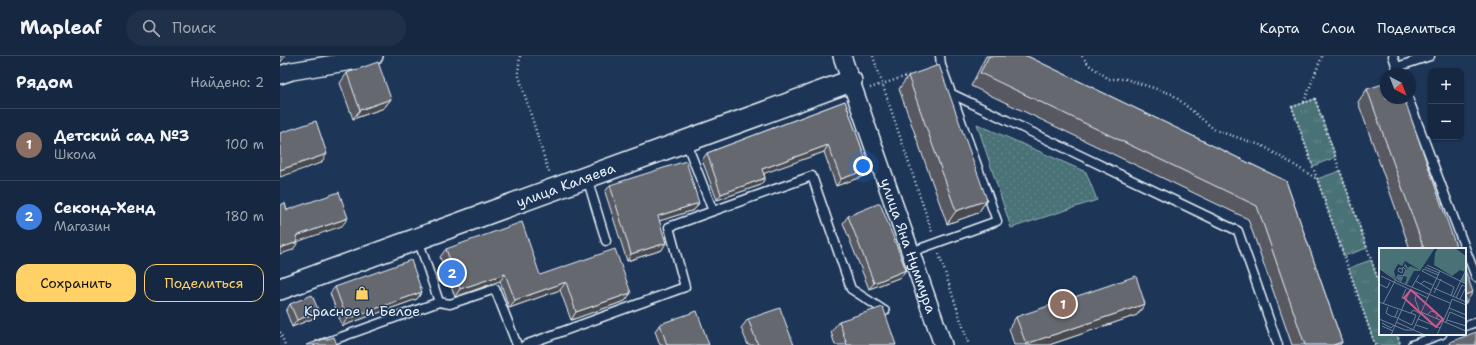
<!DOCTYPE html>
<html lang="ru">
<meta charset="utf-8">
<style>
body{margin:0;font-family:"Shantell Sans",sans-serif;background:#1f3048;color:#f1f3f6}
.controls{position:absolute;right:12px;top:12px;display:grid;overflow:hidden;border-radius:8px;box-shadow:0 1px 3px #0004}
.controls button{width:36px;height:36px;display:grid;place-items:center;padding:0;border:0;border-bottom:1px solid #35445a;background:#162841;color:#f1f3f6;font:20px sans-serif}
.compass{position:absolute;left:1100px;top:12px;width:36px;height:36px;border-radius:50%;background:#162841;box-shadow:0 1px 3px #0004;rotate:138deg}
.you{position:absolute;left:583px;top:110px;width:14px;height:14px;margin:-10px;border:3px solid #fff;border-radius:50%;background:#1a73e8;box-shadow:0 0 0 6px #1a73e833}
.badge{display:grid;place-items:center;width:26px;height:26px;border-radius:50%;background:#ffd166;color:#fff;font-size:13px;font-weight:700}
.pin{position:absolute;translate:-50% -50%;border:2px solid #fff;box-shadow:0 1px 4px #0006}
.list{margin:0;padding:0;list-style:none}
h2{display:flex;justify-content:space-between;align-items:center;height:52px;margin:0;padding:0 16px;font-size:17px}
h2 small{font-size:13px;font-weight:400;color:#9ea6b1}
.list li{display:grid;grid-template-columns:26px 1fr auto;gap:12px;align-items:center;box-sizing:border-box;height:72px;padding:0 16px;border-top:1px solid #35445a}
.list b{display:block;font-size:15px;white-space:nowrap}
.list p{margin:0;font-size:13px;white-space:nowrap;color:#9ea6b1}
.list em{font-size:13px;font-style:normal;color:#9ea6b1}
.actions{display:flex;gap:8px;padding:12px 16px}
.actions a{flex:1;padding:9px 0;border:1px solid #ffd166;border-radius:12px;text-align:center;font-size:14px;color:#ffd166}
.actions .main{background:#ffd166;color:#111}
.icon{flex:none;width:22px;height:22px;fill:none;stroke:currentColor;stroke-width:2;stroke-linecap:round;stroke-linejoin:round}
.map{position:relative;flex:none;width:1196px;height:289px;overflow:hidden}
header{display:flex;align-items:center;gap:24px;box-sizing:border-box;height:56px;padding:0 20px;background:#162841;border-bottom:1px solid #35445a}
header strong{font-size:19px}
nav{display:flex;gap:22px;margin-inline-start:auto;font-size:14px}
.search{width:280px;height:36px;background:#1f3048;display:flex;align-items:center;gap:10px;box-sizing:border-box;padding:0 14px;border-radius:22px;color:#9ea6b1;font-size:15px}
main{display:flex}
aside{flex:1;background:#162841}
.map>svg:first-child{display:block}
</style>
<header>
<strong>Mapleaf</strong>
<div class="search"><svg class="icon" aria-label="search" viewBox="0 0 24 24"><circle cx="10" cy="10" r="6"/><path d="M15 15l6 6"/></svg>Поиск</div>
<nav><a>Карта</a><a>Слои</a><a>Поделиться</a></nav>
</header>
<main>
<aside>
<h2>Рядом<small>Найдено: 2</small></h2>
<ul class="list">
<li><span class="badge" style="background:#8d6e63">1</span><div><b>Детский сад №3</b><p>Школа</p></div><em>100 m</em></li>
<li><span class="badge" style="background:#3f7fe0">2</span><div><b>Секонд-Хенд</b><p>Магазин</p></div><em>180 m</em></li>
</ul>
<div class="actions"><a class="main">Сохранить</a><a>Поделиться</a></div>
</aside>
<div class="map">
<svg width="1196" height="289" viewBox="0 0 1196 289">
<defs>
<pattern id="grass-tufts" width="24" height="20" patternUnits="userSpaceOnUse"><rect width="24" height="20" fill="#497276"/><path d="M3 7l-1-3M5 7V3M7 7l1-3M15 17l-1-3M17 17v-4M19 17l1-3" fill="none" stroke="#63878a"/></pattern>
<pattern id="park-dots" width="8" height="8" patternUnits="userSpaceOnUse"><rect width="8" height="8" fill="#497276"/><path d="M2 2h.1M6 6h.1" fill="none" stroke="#63878a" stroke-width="1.8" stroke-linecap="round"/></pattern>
</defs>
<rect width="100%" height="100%" fill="#1d3557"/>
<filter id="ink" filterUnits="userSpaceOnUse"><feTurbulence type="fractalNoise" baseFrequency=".025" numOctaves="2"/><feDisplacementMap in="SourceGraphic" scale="8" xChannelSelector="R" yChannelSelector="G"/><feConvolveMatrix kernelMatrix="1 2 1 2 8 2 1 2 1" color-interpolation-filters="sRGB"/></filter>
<g filter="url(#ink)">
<path fill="url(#grass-tufts)" stroke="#98b2b7" d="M1035,43l21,58 -23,9 -21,-59z
M1060,115l27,77 -23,8 -27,-77z
M1091,204l9,25v49h17l3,10 -3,1h-22l-26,-77z"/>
<path fill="url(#park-dots)" stroke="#98b2b7" d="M697,68l109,48 11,28 -86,28z"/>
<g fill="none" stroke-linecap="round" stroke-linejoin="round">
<g stroke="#e8f1f8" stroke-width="11">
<path id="service" d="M1113,0l6,18
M1117,11l33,-11
M672,38l286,137 40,114
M1128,42l68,179
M307,122l19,63
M433,155l99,-35 39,113 34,22
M138,183l21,63 11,2 45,-15 22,56
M631,196l86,-31 -56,-156 -1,-9
M1185,270l11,-4
M39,289l120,-43
M245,289l160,-58 -16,-60 44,-16 -27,-69
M1132,289l30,-11"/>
</g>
<g stroke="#e8f1f8" stroke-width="20">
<g id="minor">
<path id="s1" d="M562,0l101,289"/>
<path d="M0,19l12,-4 72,-12 10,-3"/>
</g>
</g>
<g stroke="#e8f1f8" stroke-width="24">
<g id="tertiary">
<path id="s2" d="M0,233l571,-208"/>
</g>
</g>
<path stroke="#e8f1f8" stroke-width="2.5" stroke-dasharray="1 3" stroke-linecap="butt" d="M240,0l-2,17 31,100
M593,0l59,176
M802,0l7,9 20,14h17l46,15 43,36 48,16 54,33
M590,32l40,-13
M1024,46l18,-46
M659,198l30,91
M0,276l5,13
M1117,278l3,9
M1095,289l-83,-238 23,-8 65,186"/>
<use href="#service" stroke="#1d3557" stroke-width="8"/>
<use href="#minor" stroke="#1d3557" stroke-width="17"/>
<use href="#tertiary" stroke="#1d3557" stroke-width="21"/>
</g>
<path fill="#585960" stroke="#e8f1f8" d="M706,0h41l259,125 56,161 -2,3h-48l-44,-126 -277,-133z
M67,17l44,26 -7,9 -31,11 -13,-36z
M628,20l79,124 -9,13 -31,11 -48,-135z
M1087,33l90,160h-47l-52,-147z
M565,45l24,68 -5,7 -28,10 -12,-34 -60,21 1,5 -4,7 -44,15 -15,-40 5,-7z
M330,129l89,18 -5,7 -35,11 3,29 -35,11 -22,-69z
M568,160l53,61 -32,12 -26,-66z
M166,193l94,26 91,18 -6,8 -54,19 -11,-30 -51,18 -9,-27 -45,16 -15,-40z
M55,231l87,5 -5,7 -75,27 -12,-33z
M10,248l29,8 -5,6 -22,9 -6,-16z
M865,248l-8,11 -88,30h-35l-5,-17 7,-11z
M468,263l46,26h-46l-7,-17z
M559,265l57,24h-61l-4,-13z
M380,268l49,21h-49l-5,-14z
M1170,286l26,3h-29z"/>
<path fill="#47484e" stroke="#e8f1f8" d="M0,0h5l-5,7z
M111,43l-7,9 -31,11 7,-9z
M548,89l-4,7 -67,24 5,-7z
M47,98l-6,9 -41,14v-7z
M589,113l-5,7 -28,10 5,-7z
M485,122l-4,7 -44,15 4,-6z
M707,144l-9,13 -31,11 9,-13z
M419,147l-5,7 -41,13 5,-7z
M68,162l-6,8 -51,18 5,-8z
M18,186l-5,8 -13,4v-6z
M386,187l-4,7 -35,11 4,-7z
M626,214l-5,7 -32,12 5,-6z
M225,218l-5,7 -45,16 5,-8z
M286,226l-6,8 -51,18 6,-8z
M142,236l-5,7 -75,27 5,-7z
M1193,236l-8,12v-9z
M351,237l-6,8 -54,19 5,-8z
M865,248l-8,11 -88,30h-24l1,-1z
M39,256l-5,6 -22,9 5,-7z
M1062,286l-2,3h-7z"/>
<path fill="#666770" stroke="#e8f1f8" d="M709,0h38l259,125 56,161 -9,3h-28l-48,-139 -277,-133z
M98,6l13,37 -31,11 -13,-37z
M659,9l48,135 -31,11 -48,-135z
M1106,27v15h18l53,151h-33l-57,-160z
M565,45l24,68 -28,10 -13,-34 -66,24 3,9 -44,16 -14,-41z
M36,65l11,33 -47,16v-37z
M406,105l13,42 -41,13 8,27 -35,11 -21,-69z
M59,136l9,26 -52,18 2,6 -18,6v-43l5,-2 2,7z
M600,147l26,67 -32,13 -26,-67z
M242,166l18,53 75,-26 16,44 -55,19 -10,-30 -51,18 -10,-26 -45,15 -14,-40z
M131,204l11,32 -75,27 -12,-32z
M1185,214l8,22 -8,3z
M856,220l9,28 -119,40 -10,-27z
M32,239l7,17 -22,8 -7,-16z
M603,251l13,38h-49l-8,-24z
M500,252l14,37h-36l-10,-26z
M417,255l12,34h-42l-7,-21z
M1196,276v13h-25l-1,-3z
M54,281l3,8h-31l18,-6h4z"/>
</g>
<defs>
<g id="shop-bare" transform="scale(1.08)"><path d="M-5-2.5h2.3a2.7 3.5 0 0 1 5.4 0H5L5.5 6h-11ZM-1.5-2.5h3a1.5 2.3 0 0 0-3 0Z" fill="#ffd166" stroke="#1d3557" stroke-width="2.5" paint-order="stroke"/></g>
</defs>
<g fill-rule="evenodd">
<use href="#shop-bare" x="82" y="237"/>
</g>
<g text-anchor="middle" stroke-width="3" stroke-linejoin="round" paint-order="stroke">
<g font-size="14" fill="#e8f1f8" stroke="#1d3557">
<text dy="5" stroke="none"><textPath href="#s2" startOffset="304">улица Каляева</textPath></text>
<text dy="5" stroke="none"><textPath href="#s1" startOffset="201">улица Яна Нуммура</textPath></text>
</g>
<g font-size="14" fill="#e8f1f8" stroke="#1d3557">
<text x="82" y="260">Красное и Белое</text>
</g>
</g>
<g transform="translate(1099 192)">
<rect width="87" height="87" fill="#1d3557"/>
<path d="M0,0h56l-15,23h-6l-7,13h-2l2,-7 -3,-1 -3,6 -4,-3 1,-3 5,1 4,-8 -3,-3 1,-3 3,5 2,-2 10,4 -15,-9 -3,5 -4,-2 -4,7 2,8 -17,-11zM59,0h17l11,8v28l-6,-3 5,-9 -5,-2 -8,6 -18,-11 1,-12z" fill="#497276"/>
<path fill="none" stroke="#6e8097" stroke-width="1" d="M48,17l13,6M46,19l14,6M0,20l18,13 53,22M45,21l-2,2 32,16 -3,9M45,21l14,6M2,28l47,22M37,33l15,9M0,36l8,4 3,-6M42,36l3,-3 9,4M33,39l7,-12M55,40l32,14M27,41l-4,9 4,1M38,45l-2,6 4,11M55,45l7,-14M74,49l13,-27M77,50l6,-13 4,2M81,51l6,-12M0,54l37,13 -4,10 -17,-8M4,56l15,-29 5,1 3,-6 -3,-3 -1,6 -4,-2 1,-3 3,1M87,57l-14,-6 -3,9 17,7M9,59l-2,6 5,3 4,1 3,-7M42,64l45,19M32,65l2,-3 8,4M48,67l4,-4 6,2v6M0,71l26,11h8M39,71l22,9M68,72l19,6M17,74l29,13M67,74l4,-10 16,7M3,75l9,5 3,-3M37,77l12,4M3,78l11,5M34,82l27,-59 26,13M12,87l19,-45M58,87l12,-27"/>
<path fill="#cd598a" fill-opacity="0.15" stroke="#cd598a" stroke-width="2" d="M32,42l32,29 -7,8 -32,-29z"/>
<rect width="87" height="87" fill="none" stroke="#e8f1f8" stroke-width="2"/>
</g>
</svg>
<div class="controls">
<button>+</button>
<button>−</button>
</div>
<svg class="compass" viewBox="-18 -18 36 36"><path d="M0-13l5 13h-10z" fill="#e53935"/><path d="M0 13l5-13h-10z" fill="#9ea6b1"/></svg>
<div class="you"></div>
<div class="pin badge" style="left:783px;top:248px;background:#8d6e63">1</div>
<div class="pin badge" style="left:172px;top:217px;background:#3f7fe0">2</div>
</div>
</main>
